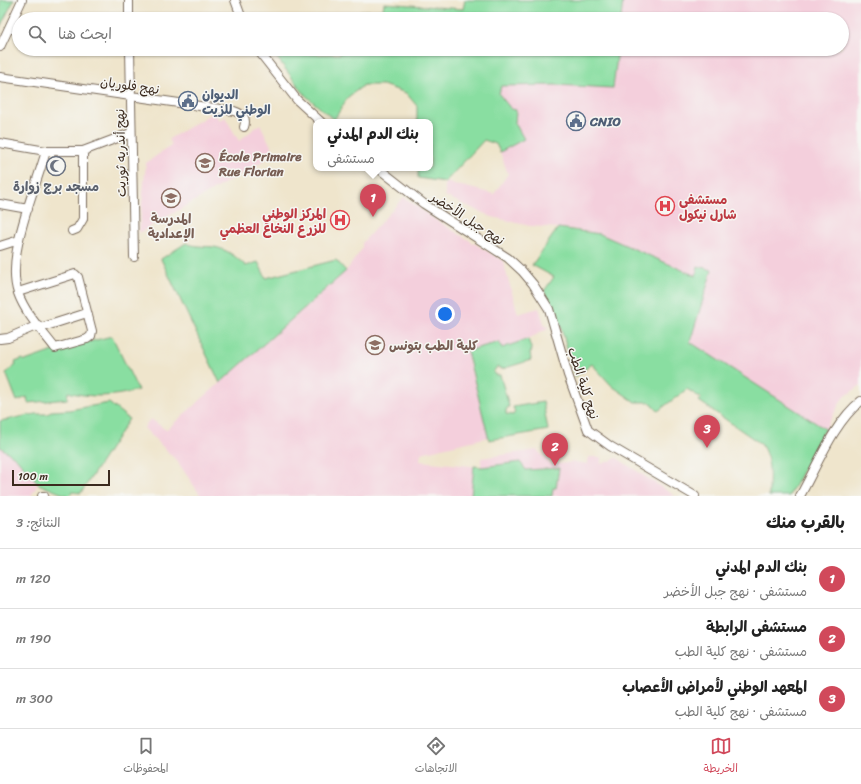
<!DOCTYPE html>
<html lang="ar">
<meta charset="utf-8">
<style>
body{margin:0;font-family:Sriracha,"Playpen Sans Arabic",sans-serif;background:#f6f6f6;color:#222;direction:rtl}
.scale{position:absolute;left:12px;bottom:10px;width:98px;box-sizing:border-box;padding-left:4px;border:2px solid #3b2a1e;border-top:0;font-size:11px;line-height:14px;white-space:nowrap;color:#3b2a1e;-webkit-text-stroke:3px #f6f6f2;paint-order:stroke}
.you{position:absolute;left:445px;top:314px;width:14px;height:14px;margin:-10px;border:3px solid #fff;border-radius:50%;background:#1a73e8;box-shadow:0 0 0 6px #1a73e833}
.badge{display:grid;place-items:center;width:26px;height:26px;border-radius:50%;background:#d1495b;color:#fff;font-size:13px;font-weight:700}
.pin{position:absolute;translate:-50% -33px;filter:drop-shadow(0 1px 2px #0008)}
.pin::after{content:'';position:absolute;top:21px;width:14px;height:12px;background:inherit;clip-path:polygon(0 0,100% 0,50% 100%)}
.popup{position:absolute;left:313px;top:119px;width:120px;height:52px;box-sizing:border-box;display:grid;place-content:center;border-radius:8px;background:#fff;filter:drop-shadow(0 1px 3px #0005);font-size:13px;white-space:nowrap;color:#767676}
.popup b{font-size:15px;color:#222}
.popup::after{content:'';position:absolute;left:50%;top:100%;margin-left:-8px;border:8px solid transparent;border-top-color:#fff}
.list{margin:0;padding:0;list-style:none}
h2{display:flex;justify-content:space-between;align-items:center;height:52px;margin:0;padding:0 16px;font-size:17px}
h2 small{font-size:13px;font-weight:400;color:#767676}
.list li{display:grid;grid-template-columns:26px 1fr auto;gap:12px;align-items:center;box-sizing:border-box;height:60px;padding:0 16px;border-top:1px solid #e0e0e0}
.list b{display:block;font-size:15px;white-space:nowrap}
.list p{margin:0;font-size:13px;white-space:nowrap;color:#767676}
.list em{font-size:13px;font-style:normal;color:#767676}
.icon{flex:none;width:22px;height:22px;fill:none;stroke:currentColor;stroke-width:2;stroke-linecap:round;stroke-linejoin:round}
.map{position:relative;flex:none;width:861px;height:496px;overflow:hidden;direction:ltr}
.search{position:absolute;background:#fff;box-shadow:0 1px 3px #0004;left:12px;right:12px;top:12px;height:44px;display:flex;align-items:center;gap:10px;box-sizing:border-box;padding:0 14px;border-radius:22px;color:#767676;font-size:15px}
.sheet{height:232px;background:#fff}
nav{display:flex;justify-content:space-around;align-items:center;box-sizing:border-box;height:56px;border-top:1px solid #e0e0e0;background:#fff;font-size:11px;color:#767676}
nav a{display:grid;justify-items:center;gap:2px}
nav .on{color:#d1495b}
.map>svg:first-child{display:block}
</style>
<div class="map">
<svg width="861" height="496" viewBox="0 0 861 496">
<rect width="100%" height="100%" fill="#f6f6f2"/>
<filter id="ink" filterUnits="userSpaceOnUse"><feTurbulence type="fractalNoise" baseFrequency=".025" numOctaves="2"/><feDisplacementMap in="SourceGraphic" scale="8" xChannelSelector="R" yChannelSelector="G"/><feConvolveMatrix kernelMatrix="1 2 1 2 8 2 1 2 1" color-interpolation-filters="sRGB"/></filter>
<filter id="wash" filterUnits="userSpaceOnUse"><feTurbulence type="fractalNoise" baseFrequency=".012" numOctaves="4" result="noise"/><feDisplacementMap in="SourceGraphic" scale="16" xChannelSelector="R" yChannelSelector="G"/><feGaussianBlur stdDeviation="0.9" result="paint"/><feColorMatrix in="noise" values="0 0 0 0 0 0 0 0 0 0 0 0 0 0 0 0 0 1.4 0 .05"/><feComposite in="paint" operator="in"/></filter>
<g filter="url(#wash)">
<rect width="100%" height="100%" fill="#efe5cc"/>
<path fill="#f4cfdc" d="M623,0h238v385l-18,13 -18,31 -136,-87 23,-72 -16,6 -96,-42 -28,-5 -42,-3 -38,-9 -47,-21v-14l49,12 14,-20 -8,-22 24,-13 -9,-16 1,-13 -5,-1 -12,-15 2,-8 54,-1 58,3 5,-39h224v-30h-221z
M214,112l5,8 6,-3 14,24 21,-17 15,30 -136,79 7,-70 26,-18 -3,-6z
M404,197l27,20 72,44 15,53 21,-6 6,18 4,1 -13,8 -34,14 -3,-7 -31,17 21,78 -68,16 -1,8 61,6v-9l56,-8 14,15 23,-3 14,2v-7h13v7l16,-6 58,38h-474l-24,-35 -33,-33 3,-5 4,-4 15,11 54,-47 126,-112 16,-22v-6z
M0,447l16,11 22,26 -7,12h-31z"/>
<path fill="#89dea1" stroke="#628460" d="M0,0h14l-14,27z
M465,0h158l-2,19h-261v-8l23,-1 1,-7 79,6z
M343,49h275l-5,39 -58,-3 -54,1 -2,8 12,15 5,1 -1,13 9,16 -24,13 -4,-8 -12,-4 -39,42 -27,-4v-10h12v-46h-13v-16l-11,-13 -23,-8h-19l-16,12 -14,23 -29,-25 -30,-40 65,-1z
M558,228l42,6 96,42 2,-10 14,4 -22,72 135,87 -36,67h-20c0,-19 3,-35 -8,-52l-62,-43 2,-3 -14,-9 -29,22 -8,-9h-15l-23,-16 -20,-22 -17,13 -19,-68 -12,-18 10,-14 -22,-12z
M186,243c9,4 17,3 28,4 13,2 22,10 32,19l12,-4 8,16 70,-18 10,11 -126,112 -59,-124z
M112,336l26,54c-22,7 -49,8 -70,2l-1,7 -39,4 -1,-6 -10,4 -11,-28 10,-8 -1,-3 8,-3 2,2 31,-11z
M528,339l4,12 -2,1 1,8 -29,9 -5,-2 -4,5 2,3h5l9,31 -3,4v4l7,1 2,-3 -2,-5 30,-5 5,28 -59,10 -22,-89 32,-9 3,6z
M109,403l20,16 -48,74 -9,-1 -4,4 -30,-12 -22,-26 -16,-11v-26l35,-7h13l3,-3 18,-1z
M520,462l6,8 33,-2 -3,20h-3l-1,8h-81l3,-30 8,1z"/>
</g>
<g filter="url(#ink)">
<g fill="none" stroke-linecap="round" stroke-linejoin="round">
<g stroke="#7a6b5b" stroke-width="10">
<path id="minor" d="M129,0v19
M235,0l7,19
M9,29h10
M0,47l22,-47
M130,49l4,208
M257,49l40,51 24,22
M0,77l234,34c9,3 13,7 10,16
M0,143l46,8h37l48,-18
M378,168l46,36 84,54 14,13 11,13 16,25 19,66 20,55 22,16 85,50
M0,204l28,5
M72,231l5,-2 6,-10v-68
M0,246l19,-6
M18,292l57,-18 3,3 14,54 -1,5 -4,3 -32,9c-13,-17 -30,-35 -37,-55 -13,-37 18,-105 28,-142
M40,328l47,-15
M0,339l8,-1 30,-13
M42,496h2
M800,496c17,-30 34,-74 61,-95"/>
</g>
<use href="#minor" stroke="#fff" stroke-width="8"/>
</g>
</g>
<defs>
<g id="civic-ring" transform="scale(1)"><circle r="9.5" fill="#f6f6f2" stroke="#5c6f8a" stroke-width="1.5"/><path d="M-.6-6.5H3V-4.5H.6V-3L4-1V1h2V6H-6V1h2V-1L-.6-3ZM-1.2 2.5V6h2.4V2.5Z" fill="#5c6f8a"/></g>
<g id="school-ring" transform="scale(1)"><circle r="9.5" fill="#f6f6f2" stroke="#8d6e63" stroke-width="1.5"/><path d="M0-5L7-2L0 1L-7-2ZM-4 1L0 2.5L4 1V4Q0 6-4 4Z" fill="#8d6e63"/></g>
<g id="mosque-ring" transform="scale(1)"><circle r="9.5" fill="#f6f6f2" stroke="#6b7280" stroke-width="1.5"/><path d="M3.5-4.9A6 6 0 1 0 3.5 4.9A5 5 0 1 1 3.5-4.9Z" fill="#6b7280"/></g>
<g id="hospital-ring" transform="scale(1)"><circle r="9.5" fill="#f6f6f2" stroke="#e0444e" stroke-width="1.5"/><path d="M-5-5h3v3.5h4V-5h3V5h-3V1.5h-4V5h-3Z" fill="#e0444e"/></g>
<g id="university-ring" transform="scale(1)"><circle r="9.5" fill="#f6f6f2" stroke="#8d6e63" stroke-width="1.5"/><path d="M0-5L7-2L0 1L-7-2ZM-4 1L0 2.5L4 1V4Q0 6-4 4Z" fill="#8d6e63"/></g>
</defs>
<g fill-rule="evenodd">
<use href="#civic-ring" x="188" y="101"/>
<use href="#civic-ring" x="576" y="121"/>
<use href="#school-ring" x="205" y="163"/>
<use href="#mosque-ring" x="56" y="166"/>
<use href="#school-ring" x="171" y="198"/>
<use href="#hospital-ring" x="665" y="206"/>
<use href="#hospital-ring" x="340" y="220"/>
<use href="#university-ring" x="375" y="345"/>
</g>
<g text-anchor="middle" stroke-width="3" stroke-linejoin="round" paint-order="stroke">
<g font-size="13" fill="#3b2a1e" stroke="#f6f6f2">
<text transform="translate(130 85) rotate(8)" y="5">نهج فلوريان</text>
<text transform="translate(120 153) rotate(-91)" y="5">نهج أندريه ثوريت</text>
<text transform="translate(468 218) rotate(33)" y="5">نهج جبل الأخضر</text>
<text transform="translate(584 383) rotate(72)" y="5">نهج كلية الطب</text>
</g>
<g font-size="13" font-weight="bold" fill="#4e5e75" stroke="#f6f6f2" text-anchor="start">
<text x="202" y="99">الديوان<tspan x="202" dy="15">الوطني للزيت</tspan></text>
<text x="590" y="126">CNIO</text>
</g>
<g font-size="13" font-weight="bold" fill="#785e54" stroke="#f6f6f2" text-anchor="start">
<text x="219" y="161">École Primaire<tspan x="219" dy="15">Rue Florian</tspan></text>
<text x="171" y="223" text-anchor="middle">المدرسة<tspan x="171" dy="15">الإعدادية</tspan></text>
<text x="389" y="350">كلية الطب بتونس</text>
</g>
<g font-size="13" font-weight="bold" fill="#5b616d" stroke="#f6f6f2">
<text x="56" y="191">مسجد برج زوارة</text>
</g>
<g font-size="13" font-weight="bold" fill="#be3a42" stroke="#f6f6f2" text-anchor="start">
<text x="679" y="204">مستشفى<tspan x="679" dy="15">شارل نيكول</tspan></text>
<text x="326" y="218" text-anchor="end">المركز الوطني<tspan x="326" dy="15">للزرع النخاع العظمي</tspan></text>
</g>
</g>
</svg>
<div class="scale">100 m</div>
<div class="you"></div>
<div class="pin badge" style="left:373px;top:217px">1</div>
<div class="popup"><b>بنك الدم المدني</b>مستشفى</div>
<div class="pin badge" style="left:555px;top:466px">2</div>
<div class="pin badge" style="left:707px;top:448px">3</div>
<div class="search"><svg class="icon" aria-label="search" viewBox="0 0 24 24"><circle cx="10" cy="10" r="6"/><path d="M15 15l6 6"/></svg>ابحث هنا</div>
</div>
<section class="sheet">
<h2>بالقرب منك<small>النتائج: 3</small></h2>
<ul class="list">
<li><span class="badge">1</span><div><b>بنك الدم المدني</b><p>مستشفى · نهج جبل الأخضر</p></div><em>120 m</em></li>
<li><span class="badge">2</span><div><b>مستشفى الرابطة</b><p>مستشفى · نهج كلية الطب</p></div><em>190 m</em></li>
<li><span class="badge">3</span><div><b>المعهد الوطني لأمراض الأعصاب</b><p>مستشفى · نهج كلية الطب</p></div><em>300 m</em></li>
</ul>
</section>
<nav>
<a class="on"><svg class="icon" aria-label="map" viewBox="0 0 24 24"><path d="M3 6l6-2 6 2 6-2v14l-6 2-6-2-6 2zM9 4v14M15 6v14"/></svg>الخريطة</a>
<a><svg class="icon" aria-label="directions" viewBox="0 0 24 24"><path d="M12 3l9 9-9 9-9-9zM9 14v-3h6M13 9l2 2-2 2"/></svg>الاتجاهات</a>
<a><svg class="icon" aria-label="saved" viewBox="0 0 24 24"><path d="M7 4h10v16l-5-4-5 4z"/></svg>المحفوظات</a>
</nav>
